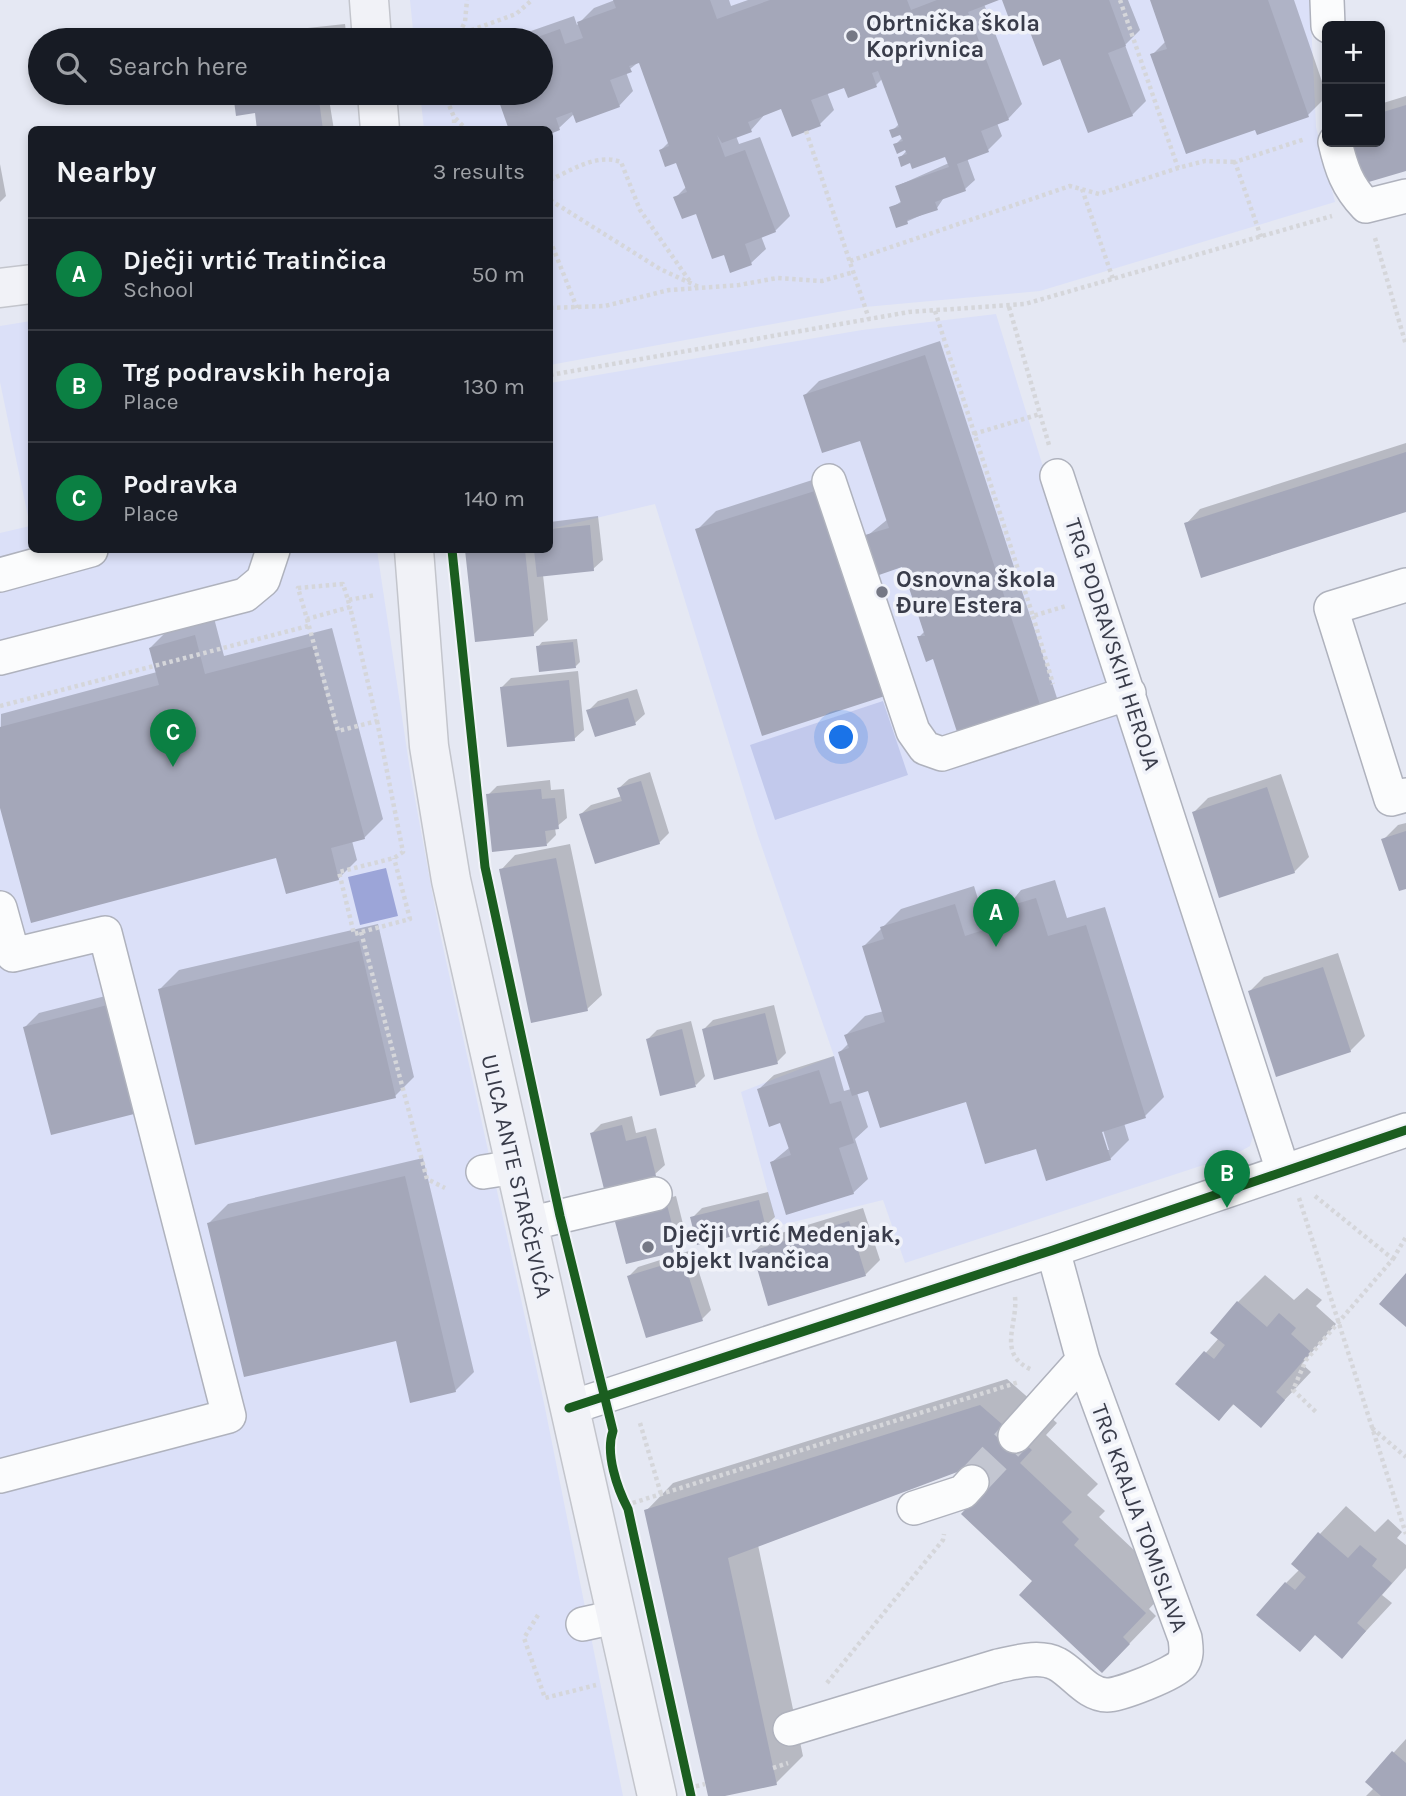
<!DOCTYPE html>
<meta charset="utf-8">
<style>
body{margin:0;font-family:Karla,sans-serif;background:#20242c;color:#f1f3f6}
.controls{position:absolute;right:21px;top:21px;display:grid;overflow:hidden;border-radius:10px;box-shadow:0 4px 10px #0003}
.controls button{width:63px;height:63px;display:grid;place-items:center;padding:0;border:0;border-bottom:2px solid #363941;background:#171b24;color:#f1f3f6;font:35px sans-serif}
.you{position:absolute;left:842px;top:738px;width:24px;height:24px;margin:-18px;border:5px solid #fff;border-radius:50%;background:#1a73e8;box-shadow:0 0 0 10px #1a73e833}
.badge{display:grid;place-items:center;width:46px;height:46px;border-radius:50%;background:#0b8043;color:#fff;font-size:23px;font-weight:700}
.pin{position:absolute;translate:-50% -58px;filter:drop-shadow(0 2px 4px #0008)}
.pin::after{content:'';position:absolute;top:37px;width:24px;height:21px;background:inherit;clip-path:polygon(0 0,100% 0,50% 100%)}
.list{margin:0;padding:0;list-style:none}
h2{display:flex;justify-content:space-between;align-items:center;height:91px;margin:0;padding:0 28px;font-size:30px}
h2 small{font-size:23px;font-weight:400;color:#9ea1a6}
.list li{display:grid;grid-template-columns:46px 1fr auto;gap:21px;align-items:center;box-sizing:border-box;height:112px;padding:0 28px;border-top:2px solid #363941}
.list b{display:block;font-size:26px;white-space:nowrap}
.list p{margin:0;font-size:23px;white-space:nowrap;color:#9ea1a6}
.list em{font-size:23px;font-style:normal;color:#9ea1a6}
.icon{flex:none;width:38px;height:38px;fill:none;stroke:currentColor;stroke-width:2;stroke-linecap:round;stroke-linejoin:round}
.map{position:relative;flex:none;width:1406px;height:1796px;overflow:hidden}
.search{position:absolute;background:#171b24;box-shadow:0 4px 10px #0003;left:28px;top:28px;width:525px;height:77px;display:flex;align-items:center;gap:18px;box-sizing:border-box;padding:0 24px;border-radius:38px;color:#9ea1a6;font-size:26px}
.panel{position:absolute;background:#171b24;box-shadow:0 4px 10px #0003;left:28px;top:126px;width:525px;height:427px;border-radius:10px}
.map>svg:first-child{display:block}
</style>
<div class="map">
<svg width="1406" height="1796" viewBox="0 0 1406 1796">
<rect width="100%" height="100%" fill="#e5e8f3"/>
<path fill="#dbe0f8" d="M410,0h900l6,127 19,75 -295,89 -175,16 -315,58v-235l-126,-1 -4,-36h121v-53h-127z
M996,314l105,341 155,471 -6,20 -16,9 -329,108 -22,-63 -106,26 -36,-134 93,-36 -76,-220 -103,-332 -105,25v-146l312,-53z
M31,321l1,229h345l34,227 28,152 105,474 79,393h-623v-1263l30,-7 -30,-144v-56z"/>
<path fill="#c2c9ec" d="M883,701l25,74 -133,45 -25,-75z"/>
<path fill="#9ca5d8" d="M386,868l12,48 -38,9 -12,-48z"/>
<path fill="#0003" fill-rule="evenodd" d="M615,0h114l2,6 17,-6h247l-11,4 38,100 -14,15 -11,4 5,13 -14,14 -21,8 8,22 -10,9 -20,7 -8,12 -40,18 -6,-18 11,-7 -5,-15 52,-23 -3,-8 -35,6 -11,-3 11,-12 -16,-1 8,-8 -2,-5 -9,-1 8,-8 -17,-45 -7,7h-31l-18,7 7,18 -14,14 -38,-17 -17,7 -14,16 -15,6 3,8 21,-7 30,79 -15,15 -14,5 5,13 -15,14 -26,-11 -28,-40 -22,-14 12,-12 -10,-25 -16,-11 8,-8 -29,-81 -14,11 7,19 -14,15 -44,7 -16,15 -9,4 -39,-2 -13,-37h43v-53h-36l69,-24 3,9 17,-17z
M1004,0h124l12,30 -15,15 21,56 -14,14 -71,-58z
M1152,0h142l33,96 -19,19 -52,13 -104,-73 14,-14z
M345,24l2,16h-109l5,-5z
M234,93h94l6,37h-76l-2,-18 -19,2z
M1406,96v73l-55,-27h29v-38z
M0,164l6,32 -6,6z
M940,341l117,357 -15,15 -108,-56 -15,-20 6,-6 -21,-66 -37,-29 21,-17 -27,-80 -56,-44 14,-14z
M1406,443v68l-220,13 14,-15z
M837,472l66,204 -206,-146 19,-19z
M598,516l5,44 -10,9 -50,6 5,45 -15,15 -56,6 -10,-91h83v-28z
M214,618l10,38 108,-28 51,191 -19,19 -12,3 5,19 -19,19 -61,-23 -277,-55 1,-87 156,-42 -7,-24 19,-19z
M577,639l3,23 -4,4 -38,-19 4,-5z
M578,671l6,59 -10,9 -72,-52 9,-9z
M637,689l8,25 -10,9 -47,-12 10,-10z
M650,772l19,61 -10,10 -78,-29 10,-9 31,-9 -3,-8 10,-9z
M1281,774l28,83 -15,15 -100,-60 14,-14z
M550,780l1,10 13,-1 3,29 -12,10 1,7 -9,9 -59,-49 9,-9z
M1406,823v64l-23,-47 15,-15z
M570,844l32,151 -15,14 -86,-139 14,-15z
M1055,880l12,38 38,-11 59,190 -19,19 -21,7 5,17 -19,19 -73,-13 -70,-47 -98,-10 -12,4 11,34 -13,12 13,40 -15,14 -81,-31 18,-15 -9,-26 -22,-32 15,-14 60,-19 10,35 7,-2 -11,-37 9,-9 -3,-8 19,-19 19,-5 -21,-64 38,-38 73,-23 10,32 19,-6 18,-22zM1101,1123l8,27h-3l-8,-26z
M378,924l36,153 -19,19 -235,-107 19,-19z
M1338,953l27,83 -15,15 -100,-60 14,-14z
M129,990l27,106 -131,-69 14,-14z
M774,1005l12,48 -9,9 -73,-33 9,-9z
M691,1021l14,55 -9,9 -48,-46 9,-9z
M632,1116l4,17 20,-5 9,37 -10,9 -63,-41 9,-9z
M423,1158l51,214 -19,19 -58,-52 -188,-116 19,-19z
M768,1192l7,25 -10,9 -73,-8 10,-10z
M676,1196l11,44 -9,9 -52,-40z
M863,1208l17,52 -15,15 -111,-23 14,-15z
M692,1250l19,60 -9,9 -73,-43 9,-9z
M1265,1275l29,25 13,-12 15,12 -6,6 20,18 -34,40 9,8 -50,53 -26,-22 -16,16 -41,-35 41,-46 19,-36z
M1007,1379l50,44 -11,12 52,49 -11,11 18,16 -6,6 72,68 -22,24 7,7 -27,28 -95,-63 -50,-90 -24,-22 -202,76 45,211 -27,27 -67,13 -63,-285 27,-28z
M1346,1506l29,26 13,-13 14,13 -5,6 9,7v23l-24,27 10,8 -50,54 -56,-74 14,-14 -7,-6z
M1406,1739v57h-40l8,-8 -7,-6z"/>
<path fill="#a4a7b9" d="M613,0h97l7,19 53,-19h137l4,10 26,-10h62l-31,12 41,108 -28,11 8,21 -32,12 9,27 -31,11 3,8 -31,10 1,4 -12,4 -7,-21 12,-4 -6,-17 54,-19 -4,-10 -33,12 -2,-6 -9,4 -3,-10 9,-3 -2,-4 -8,4 -4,-10 10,-3 -3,-6 -8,3 -3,-8 10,-3 -21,-56 -6,2 5,14 -29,11 -4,-10 -33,12 10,26 -29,11 -11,-28 -33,13 4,10 -30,11 -5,-8 8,22 20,-7 31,82 -31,12 7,21 -22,8 -6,-18 -12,4 -16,-45 -14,5 -9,-22 14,-5 -11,-29 -11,4 -6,-17 10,-4 -30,-83 -10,3 3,6 -22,8 10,27 -44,16 -4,-11 -16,6 4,12 -10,4v-4h-41l-13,-37h45v-53h-12l31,-11 5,15 18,-6 -6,-16 39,-14z
M1002,0h107l17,46 -18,7 25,63 -45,17 -28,-74 -17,7 -18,-47 -14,5z
M1150,0h118l41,117 -52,18 -2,-5 -69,24 -36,-100 17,-5z
M336,32l1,8h-57v-2z
M233,93h85l5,37h-66l-2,-17 -19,3z
M1406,105v66l-44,13 -12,-42h30v-29z
M925,355l118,359 -83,27 -27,-82 -7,3 -9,-26h8l-23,-69 -23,8 -14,-40 24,-7 -29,-87 -38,12 -19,-58z
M1406,452v60l-205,66 -17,-55z
M818,490l67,206 -123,40 -67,-207z
M590,525l4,46 -57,6 -3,-27h16v-21z
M465,550h60l9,86 -59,6z
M195,635l10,39 108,-28 52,193 -34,9 8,32 -53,14 -10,-36 -245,65 -31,-115v-81l159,-42 -10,-37z
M573,642l3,26 -37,4 -3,-26z
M569,680l6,61 -68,6 -7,-60z
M628,698l8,27 -41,12 -9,-27z
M641,781l19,63 -65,20 -16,-50 43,-13 -5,-13z
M1267,787l28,86 -76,25 -27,-86z
M541,789l1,10 13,-1 4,31 -14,2 2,15 -55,6 -6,-58z
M1406,831v58l-7,2 -18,-52z
M556,858l32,153 -57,12 -32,-154z
M1036,898l12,38 38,-11 60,193 -44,14 9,28 -65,21 -10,-32 -51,15 -19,-62 -86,26 -12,-37 -16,5 -14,-44 11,-4 -5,-13 41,-13 -23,-76 22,-7 -4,-12 75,-23 10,32 40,-13 -5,-14z
M359,941l37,157 -201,47 -37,-156z
M1323,967l28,85 -75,25 -28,-86z
M115,1003l27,109 -91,23 -28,-108z
M765,1013l13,51 -64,16 -12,-51z
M682,1029l14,58 -36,9 -14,-57z
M819,1070l11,34 11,-3 13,42 -15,5 15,46 -68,21 -16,-53 21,-7 -11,-32 -11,4 -12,-38z
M622,1125l4,16 20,-5 10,40 -52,13 -14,-56z
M405,1176l51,216 -46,11 -14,-62 -152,36 -37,-154z
M759,1200l7,28 -69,17 -7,-28z
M667,1205l12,46 -53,13 -12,-46z
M849,1221l17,55 -98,30 -16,-55z
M683,1259l20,62 -57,17 -19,-62z
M1406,1273v54l-27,-23z
M1237,1301l30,26 12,-14 17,15 -5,6 20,18 -35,40 9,8 -24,28 -28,-24 -14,17 -44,-37 29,-33 10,8 11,-14 -15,-12z
M980,1405l52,45 -12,13 52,49 -10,10 17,17 -5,6 72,68 -23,24 7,7 -28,29 -83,-78 13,-14 -71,-67 21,-23 -22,-20 -232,87 49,227 -52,11h-17l-64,-286z
M1318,1532l30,26 12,-13 17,14 -5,7 20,17 -35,40 9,8 -24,28 -27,-24 -15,17 -44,-37 29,-33 10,8 11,-13 -15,-13z
M1392,1751l14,12v33h-25l-16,-14z"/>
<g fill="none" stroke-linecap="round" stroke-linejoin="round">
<path stroke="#c3c6d1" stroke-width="33" stroke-dasharray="33 17" stroke-linecap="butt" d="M972,1482l43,-46"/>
<g stroke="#afb2bd" stroke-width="36">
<path id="minor" d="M1327,0l1,26
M1335,142c6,26 12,44 31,64l40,-10
M1057,476l226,695
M829,481l84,250 12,17 17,6 187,-61
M0,575l91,-25
M1406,585l-75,23 60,191 15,-4
M0,658l245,-63 18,-15 10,-30
M0,908l13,47 92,-22 124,483 -229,60
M483,1172l32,-5
M528,1224l127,-30
M569,1408l484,-158 353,-120
M1015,1436l68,-76
M914,1508l49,-16 9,-10
M583,1624l32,-7
M790,1729l208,-63c19,-4 41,-11 59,-2 17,9 30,31 50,31 13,0 67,-21 75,-31 6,-8 4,-17 3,-26l-102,-278 -30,-110"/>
</g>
<g stroke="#c3c5cc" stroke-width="41">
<path id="major" d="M369,0l3,40
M377,93l3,37
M0,288l32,-4
M414,550l15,196 22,134 206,916"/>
</g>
<path stroke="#d5d6da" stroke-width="4.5" stroke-dasharray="3.5 3.5" stroke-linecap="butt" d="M1120,0l58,168 27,-7 30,1
M458,35l58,-21 16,-14
M456,40l9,-18 2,-22
M444,93l10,24 13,13
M454,130v-13
M806,131l63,188
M550,180c22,-10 47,-27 71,-18l19,48 51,73
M1082,189l31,90
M550,200l110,69 39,18
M1261,237l-26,-75 70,-23
M1375,238l31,107
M550,240l27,68
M850,261l220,-75 29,8 79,-26
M1009,307l40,138
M550,308l55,-2 64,-16 70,-5 38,-7 45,3 32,-9
M935,311l98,305 33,-10
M550,375l359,-63 116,-8 307,-88
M974,434l66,-20
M348,600l2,7 -43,12 -9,-31 45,-4 5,16 28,-5
M1033,616l20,68
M307,619l31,112 39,-10 -27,-114
M0,706l308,-80
M377,721l26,131 -9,6 -55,14 15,62 56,-15 -16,-61
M361,932l66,247 18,9
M1315,1196l78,63 -87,101 -13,30 23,22
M1299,1198l107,336
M1393,1259l13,-22
M1015,1297c3,28 -19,57 17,73
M640,1423l21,71
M1372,1428l34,29
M626,1505l393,-123
M538,1615l-14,23 21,60 51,-13
M827,1683l116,-143 1,-6
M773,1768l15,-5
M689,1788l16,-4"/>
<use href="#minor" stroke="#fbfcfd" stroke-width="33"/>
<use href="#major" stroke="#f1f2f7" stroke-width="38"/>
<g stroke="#f0f2f9" stroke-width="13">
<path id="cycleway" d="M452,550l33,317 75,349 53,215c-8,22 4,57 15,78l63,287
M569,1408l484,-158 353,-120"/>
</g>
<use href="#cycleway" stroke="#1b5e20" stroke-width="9"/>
</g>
<g fill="#757885" stroke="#f0f2f9" stroke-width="2.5">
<circle cx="852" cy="36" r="7"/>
<circle cx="882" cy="592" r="7"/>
<circle cx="648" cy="1247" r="7"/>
</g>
<g text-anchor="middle" stroke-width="7" stroke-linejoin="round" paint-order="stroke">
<g font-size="23" font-weight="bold" fill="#393c4a" stroke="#f0f2f9" text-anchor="start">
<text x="866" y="31">Obrtnička škola<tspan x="866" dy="26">Koprivnica</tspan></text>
<text x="896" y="587">Osnovna škola<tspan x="896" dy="26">Đure Estera</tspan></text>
<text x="662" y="1242">Dječji vrtić Medenjak,<tspan x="662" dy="26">objekt Ivančica</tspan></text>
</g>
<g font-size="23" fill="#393c4a" stroke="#f0f2f9">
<text transform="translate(1113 644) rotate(72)" y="8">TRG PODRAVSKIH HEROJA</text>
<text transform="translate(517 1176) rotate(77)" y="8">ULICA ANTE STARČEVIĆA</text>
<text transform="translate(1140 1518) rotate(70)" y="8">TRG KRALJA TOMISLAVA</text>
</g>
</g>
</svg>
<div class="controls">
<button>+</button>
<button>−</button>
</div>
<div class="you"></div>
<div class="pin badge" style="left:996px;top:947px">A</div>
<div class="pin badge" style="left:1227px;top:1208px">B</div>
<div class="pin badge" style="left:173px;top:767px">C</div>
<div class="search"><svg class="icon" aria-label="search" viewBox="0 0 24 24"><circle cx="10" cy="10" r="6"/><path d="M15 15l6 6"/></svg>Search here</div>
<section class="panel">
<h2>Nearby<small>3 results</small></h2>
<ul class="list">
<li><span class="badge">A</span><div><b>Dječji vrtić Tratinčica</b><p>School</p></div><em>50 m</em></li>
<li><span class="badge">B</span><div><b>Trg podravskih heroja</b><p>Place</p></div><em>130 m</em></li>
<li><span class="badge">C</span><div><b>Podravka</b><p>Place</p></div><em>140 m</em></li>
</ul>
</section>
</div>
